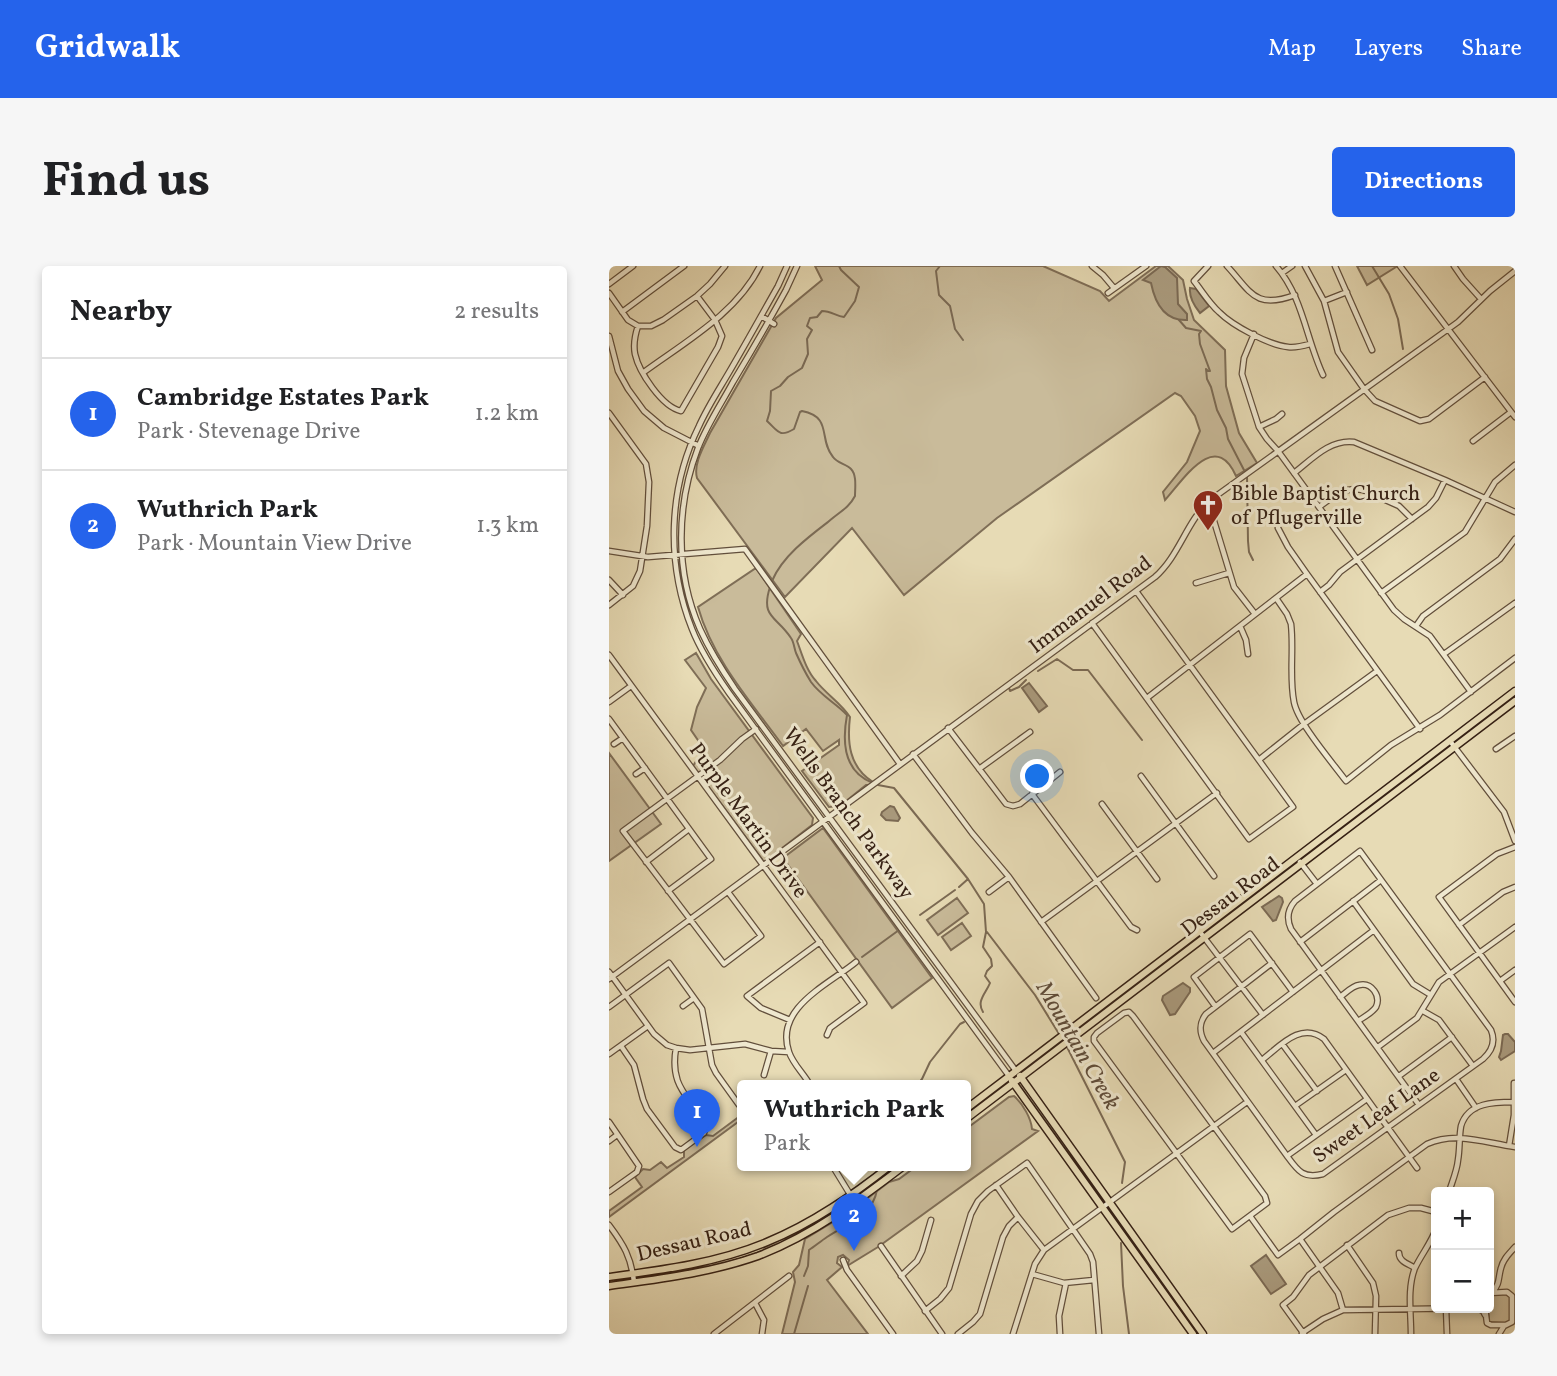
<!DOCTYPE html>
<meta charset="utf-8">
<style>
body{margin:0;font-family:Vollkorn,serif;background:#f6f6f6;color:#202124}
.controls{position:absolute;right:21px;bottom:21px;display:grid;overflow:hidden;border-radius:7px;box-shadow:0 4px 10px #0003}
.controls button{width:63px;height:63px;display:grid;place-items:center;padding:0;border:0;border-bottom:2px solid #e0e0e0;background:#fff;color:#202124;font:35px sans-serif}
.you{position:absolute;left:429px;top:511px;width:24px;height:24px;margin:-18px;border:5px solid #fff;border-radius:50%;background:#1a73e8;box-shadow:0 0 0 10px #1a73e833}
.badge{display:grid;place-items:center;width:46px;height:46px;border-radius:50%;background:#2563eb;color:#fff;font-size:23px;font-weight:700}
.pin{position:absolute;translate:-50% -58px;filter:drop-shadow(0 2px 4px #0008)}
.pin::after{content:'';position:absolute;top:37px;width:24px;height:21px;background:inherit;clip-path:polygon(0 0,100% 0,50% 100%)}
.popup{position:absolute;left:128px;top:814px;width:234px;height:91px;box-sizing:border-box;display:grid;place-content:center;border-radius:7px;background:#fff;filter:drop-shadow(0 2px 5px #0005);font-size:23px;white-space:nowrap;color:#757577}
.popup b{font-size:26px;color:#202124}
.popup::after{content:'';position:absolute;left:50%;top:100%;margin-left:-14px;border:14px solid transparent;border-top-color:#fff}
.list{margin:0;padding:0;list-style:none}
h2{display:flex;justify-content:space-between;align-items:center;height:91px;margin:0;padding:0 28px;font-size:30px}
h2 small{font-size:23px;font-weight:400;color:#757577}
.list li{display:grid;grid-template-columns:46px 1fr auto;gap:21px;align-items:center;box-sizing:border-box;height:112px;padding:0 28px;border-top:2px solid #e0e0e0}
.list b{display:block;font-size:26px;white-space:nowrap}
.list p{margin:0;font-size:23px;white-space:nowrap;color:#757577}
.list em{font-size:23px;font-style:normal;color:#757577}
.map{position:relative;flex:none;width:906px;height:1068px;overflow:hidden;border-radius:7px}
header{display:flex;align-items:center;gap:42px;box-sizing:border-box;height:98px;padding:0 35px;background:#2563eb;color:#fff}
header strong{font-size:33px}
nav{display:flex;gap:38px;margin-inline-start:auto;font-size:24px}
.intro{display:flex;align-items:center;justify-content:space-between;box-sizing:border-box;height:168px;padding:0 42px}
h1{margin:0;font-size:49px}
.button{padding:18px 32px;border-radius:7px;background:#2563eb;color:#fff;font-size:24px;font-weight:700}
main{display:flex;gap:42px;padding:0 42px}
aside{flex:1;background:#fff;border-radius:7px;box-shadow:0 4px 10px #0003}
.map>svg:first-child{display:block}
</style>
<header>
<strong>Gridwalk</strong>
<nav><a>Map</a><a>Layers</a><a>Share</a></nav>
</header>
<div class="intro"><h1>Find us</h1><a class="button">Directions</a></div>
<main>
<aside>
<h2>Nearby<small>2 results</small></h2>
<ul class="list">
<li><span class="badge">1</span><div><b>Cambridge Estates Park</b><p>Park · Stevenage Drive</p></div><em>1.2 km</em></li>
<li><span class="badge">2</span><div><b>Wuthrich Park</b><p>Park · Mountain View Drive</p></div><em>1.3 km</em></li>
</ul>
</aside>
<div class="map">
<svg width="906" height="1068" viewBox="0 0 906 1068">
<rect width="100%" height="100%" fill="#e7dbb5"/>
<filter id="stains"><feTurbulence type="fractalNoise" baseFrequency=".00286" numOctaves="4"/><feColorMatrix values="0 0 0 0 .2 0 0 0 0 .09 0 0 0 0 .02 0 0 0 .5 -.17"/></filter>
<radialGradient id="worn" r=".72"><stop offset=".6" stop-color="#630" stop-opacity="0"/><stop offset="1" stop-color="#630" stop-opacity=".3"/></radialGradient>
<path fill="#c9bb9a" stroke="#7f6e57" stroke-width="2" d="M206,0h228l57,25 9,10 47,-35h12l15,14 4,19 7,21 31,30 1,36 13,47 18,30 -21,13c-21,-47 -52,3 -71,24l-2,-8 24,-30 13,-31 -5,-15 -14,-20 -6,-3 -178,125 -93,77 -52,-67 -67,69 -88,-119c-4,-14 7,-32 13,-45l66,-115 46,-38z
M748,0h39v1l-29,18z
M147,302l45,66 -4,7c5,13 9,29 19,40 10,13 25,22 34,36 -3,25 -1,50 23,65l-4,3h-3l-26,21 -11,1 -27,-36 37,-26v-5l-16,11 -17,-22 -23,17c-32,-44 -70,-86 -85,-139z
M87,387l15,26 102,139 -1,7 -48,37 -71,-96 11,-17 -13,-19 6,-23 9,-19 -21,-28z
M0,487l52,71 -52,37z
M214,562l109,150 -40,30 -109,-150z
M348,632l11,15 -30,22 -11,-15z
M353,657l9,13 -20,14 -9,-13z
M405,830c9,8 17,22 18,33l6,2 -160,116 -31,19 2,-6 -6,-5 -5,2 -1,6 5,4 -15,13 41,54h-86l13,-52 -2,-10 6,-7 6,-26 46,-28 38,-29 10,-3 19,-14h48v-36l43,-32z
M133,843v10l-133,98v-6l33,-24 -7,-10 8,-8 7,1 11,-8 6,6 17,-11v-7l22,-15 7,1 27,-20z
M881,1029l16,-1 4,2v25l-4,2 -17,-1 -1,-14z"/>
<path fill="#aa9b7e" stroke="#7b6a54" stroke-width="2" d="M552,0l4,1 12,11 1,26 9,10v6c-22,1 -32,-17 -36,-37l-8,-3z
M581,22l6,1 13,17 -9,7c-5,-6 -11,-16 -10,-25z
M420,417l18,23 -8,6 -17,-24z
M281,540l4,1 6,11 -2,3 -12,-1 -5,-5 1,-3z
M670,630l3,2 1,4 -7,18 -3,1 -11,-14z
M574,717l7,5v4l-15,22 -5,1 -8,-15 1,-4z
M896,768h3l7,8v9l-14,9 -2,-3 2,-6 2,-16z
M657,989l20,29 -15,10 -20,-28z"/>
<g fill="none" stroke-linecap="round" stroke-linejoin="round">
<path stroke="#7b6a54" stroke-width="2" d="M331,0l-4,5 3,24 11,11 5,23 8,11
M763,0l17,28 9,25 5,30
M570,54l7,8 15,3 -2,3 1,10 10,27h-2l-2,-2 1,10 4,8 6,23 9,18 2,11 17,33
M638,209l1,66 1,11 4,8
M163,315c10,-24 35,-43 56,-59 10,-9 21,-14 27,-26 0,-8 2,-21 -4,-27 -5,-5 -14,-6 -18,-12 -15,-18 0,-40 -31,-46l-2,1 -6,17c-15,9 -16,2 -27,-8l3,-10 1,-20 9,-5 8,-9 14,-9 6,-14 -1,-15 5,-9 -5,-4 3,-8 7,-1 5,-6c9,0 14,5 22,6l11,-16 4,-14 -18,-17 -2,-4
M161,321c-10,31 7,29 21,51 3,4 3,10 5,15 4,9 10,21 15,29 10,14 25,21 36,33 -5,27 -3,57 26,68
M429,405l19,-12 16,11h15l54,70
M400,422l1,3 9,-4 7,-7
M269,519l16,3 74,91 16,25 2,28 -3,15 8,12 1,7 -5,5 -2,5 5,7c-4,10 -14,18 -7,29
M350,621l9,-8
M311,649l35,-25
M378,666l48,63 29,47
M253,691l37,-27
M458,781l58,115 -3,21
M308,819l5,-6 8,-17 30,-38 4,-2
M512,977l2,43 6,48
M195,1010l4,-10 1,-16c6,-4 12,-9 18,-13 21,-14 45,-20 50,-47
M185,1068l14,-48"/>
<g stroke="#624f3c" stroke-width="7">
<path id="minor" d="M178,0l-9,20c-17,30 -33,59 -50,88 -10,17 -21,34 -29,52 -31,63 -33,137 -7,203 9,23 23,44 37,64l280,383
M188,0l-11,24c-17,31 -35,62 -53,92 -12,22 -26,43 -35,66 -22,58 -23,124 2,181 10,22 22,41 35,60l281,382
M483,0l11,9 11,13
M599,0l-14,15c8,10 15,22 25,31 14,14 50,33 69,35 8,1 15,-1 22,-3
M618,0c24,26 28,44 68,29
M667,0c27,31 30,73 47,109
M696,0l19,35 14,51 26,37 11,12 45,20 9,-2 56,-42
M726,0l37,84
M791,0l115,151
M845,0l9,13 18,20
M673,7l10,-7
M0,18l24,-18
M0,27l19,27 10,6h13l12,-6 34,-24 13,-12 15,-18
M499,27l38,-27
M715,35l23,-9
M13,46l62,-46
M152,50l13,8
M29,60c-3,9 -5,18 -3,28 4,18 27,53 46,57l37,-64 4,-11 -7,-16 -18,-24
M645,68l-10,24 -2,16 17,53 8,12 11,12 116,159 10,9 26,17 41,56
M0,70l9,35 10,18 16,22 20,17 35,18
M35,106c41,-30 93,-59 116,-106
M0,147l37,51 3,18 -2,44 -7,45 -7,15 -24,19
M650,161l17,-8 6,-5
M864,175l38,-29
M685,207c18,-14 36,-34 60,-31l91,38 70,32
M595,240l10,15 20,66 21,27
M710,241l22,-16 14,-2 8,1 36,16 13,13
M669,262l10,19 19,27 113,155
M0,285l39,6 97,-8 155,215
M0,314l14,15
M587,317l33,-10
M711,326l9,-7 11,-13 88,-65 8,-9 9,-18
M772,327l84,-61 30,-50 20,-17
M667,332l11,16 4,10c3,26 -2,53 3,78 4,21 38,60 52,79l45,-36 49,-30 75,-57
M483,357l157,216 44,-32 -157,-216
M631,360l6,14 2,14
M807,360l7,-10 77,-57 15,-20
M835,388l71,-51
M0,389l255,348 -34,25 -3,7
M538,432l160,-124
M0,436l22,-16
M0,453l102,140 -43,32
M339,462l58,76 7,2 7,-2 40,-32
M841,475l54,71 11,29
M5,478l9,-6
M887,483l19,-13
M304,488l59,79 37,44 87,121
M651,493l44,-35 73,-53
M370,503l51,-37
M27,508l9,-6
M532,510l73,100
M423,528l99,133 6,3
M493,538l55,75
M906,581l-18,7 -58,43 76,105
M37,596l43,-33
M691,596l17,22
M119,626l33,44 -37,28c-34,-45 -67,-88 -101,-133l97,-71 22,-21 14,-10
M380,626l20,-15
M744,635l60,83 18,11
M432,656l176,-129
M850,659l44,-33 12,-5
M591,666l63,83
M691,676l81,-62
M663,697l-66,51c-7,9 -7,17 -2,27l83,115c11,15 16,23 36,18l160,-115c9,-8 13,-17 8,-29l-131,-179 -65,50c-7,8 -9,17 -4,28l128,176
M0,706l45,62 13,11 9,3 14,2 55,-6 26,7 18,1
M0,713l546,-402c24,-21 31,-54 54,-76l249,-179 32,-31 25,-20
M891,715l15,-11
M731,731c6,-4 12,-11 19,-12 13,-3 22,11 17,22 -4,6 -12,10 -18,14
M74,740l11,-8
M606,740l-21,-29 56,-43 43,58
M0,741l60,-44 33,46 10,56 4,8 23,32
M814,745l16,9 34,46
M520,746l4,4 132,180 2,7 -35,26 -138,-188v-4l3,-4 27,-20z
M181,754l-29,-12 -14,-12 73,-54
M632,766l75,103
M674,779l34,46
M12,780l13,19 9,34 4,10 28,38 6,3 23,-17 2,-6c-15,-31 -37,-38 -30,-79
M769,781l39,-29 22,-36 76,-55
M604,787l161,-123
M0,788l39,-28
M653,794c18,-14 39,-39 62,-21l93,129
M155,809l7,-24
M790,810l53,-39
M847,813l20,29
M201,819c-6,-11 -17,-21 -21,-33 -15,-44 39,-67 67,-90
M686,840l51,-36
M0,856l30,44 -2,6 -28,20
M0,875l8,-6
M900,880l5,-31v-32h1
M678,890l80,-57
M223,899l19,31
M387,919l22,32 26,33
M840,926c3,-10 8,-21 9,-32 2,-12 1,-23 3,-34 7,-24 34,-24 53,-24
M641,950l28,39 22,-16 34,-27 93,-68c30,-13 58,-1 88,3
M0,959c15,20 22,32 25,57
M691,973l38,54 5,17
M738,979l26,38 3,13 -1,38
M272,980l61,88
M790,987c0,9 10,11 16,15
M234,994l4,10 46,64
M423,1008l32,9 30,-3
M292,1010l16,-15 5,-10 9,-31
M884,1025c7,-7 5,-13 8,-23 2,-9 8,-14 14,-21
M880,1027l18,-1 5,4v26l-8,4 -5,8
M146,1037l9,17 -2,14
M837,1042l1,26
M876,1042l2,15 4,2h14
M316,1045l15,-12 9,-11 22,-74 7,-13 10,-10 39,-28 63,91 3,8 6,72
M693,1067l21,-14 20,-9 134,-2 6,3 2,4
M105,1068l75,-58
M349,1068l15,-12 7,-8 23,-77 6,-11 9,-9
M404,1068l22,-70 9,-14 203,-148
M451,1068l-1,-18 7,-33
M695,1068l-21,-29 10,-8 16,-22 79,-60 21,-7h12l15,4
M802,1068c0,-21 -4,-46 4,-66 6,-13 16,-25 21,-39"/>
</g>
<g stroke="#352014" stroke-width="9">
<path id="major" d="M411,810l183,258
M403,815l181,253
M357,843l549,-418
M357,853l549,-418
M0,1011c53,-7 108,-14 158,-35 46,-19 86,-47 124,-77
M0,1020c50,-7 101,-13 149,-30 55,-21 101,-56 147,-91"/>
</g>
<use href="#minor" stroke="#efe8cf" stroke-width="4.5"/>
<use href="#major" stroke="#e7dbb5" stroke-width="6"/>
</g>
<defs>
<g id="church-pin" transform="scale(1.575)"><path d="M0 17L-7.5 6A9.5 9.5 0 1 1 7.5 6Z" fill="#8f2418" stroke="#efe8cf"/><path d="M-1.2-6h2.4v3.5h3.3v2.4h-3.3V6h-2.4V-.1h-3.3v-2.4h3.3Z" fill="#fff"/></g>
</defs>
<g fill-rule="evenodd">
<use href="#church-pin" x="599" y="239"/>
</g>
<g text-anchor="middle" stroke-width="6" stroke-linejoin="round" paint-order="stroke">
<g font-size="21" fill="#352014" stroke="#efe8cf" text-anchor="start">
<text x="622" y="234">Bible Baptist Church<tspan x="622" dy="24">of Pflugerville</tspan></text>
</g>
<g font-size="21" fill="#352014" stroke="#efe8cf">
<text transform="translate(481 338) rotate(-37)" y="7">Immanuel Road</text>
<text transform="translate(240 547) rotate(54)" y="7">Wells Branch Parkway</text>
<text transform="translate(140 554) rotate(54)" y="7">Purple Martin Drive</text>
<text transform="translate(621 630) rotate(-37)" y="7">Dessau Road</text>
<text transform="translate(767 849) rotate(-35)" y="7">Sweet Leaf Lane</text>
<text transform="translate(85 975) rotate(-13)" y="7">Dessau Road</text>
</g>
<g font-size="23" font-style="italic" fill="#5e4b39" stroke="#efe8cf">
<text transform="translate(470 779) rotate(60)" y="8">Mountain Creek</text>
</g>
</g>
<rect width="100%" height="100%" filter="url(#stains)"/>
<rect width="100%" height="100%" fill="url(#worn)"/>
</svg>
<div class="controls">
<button>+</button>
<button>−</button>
</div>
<div class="you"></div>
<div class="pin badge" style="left:88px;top:881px">1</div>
<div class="pin badge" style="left:245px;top:985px">2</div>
<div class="popup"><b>Wuthrich Park</b>Park</div>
</div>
</main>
